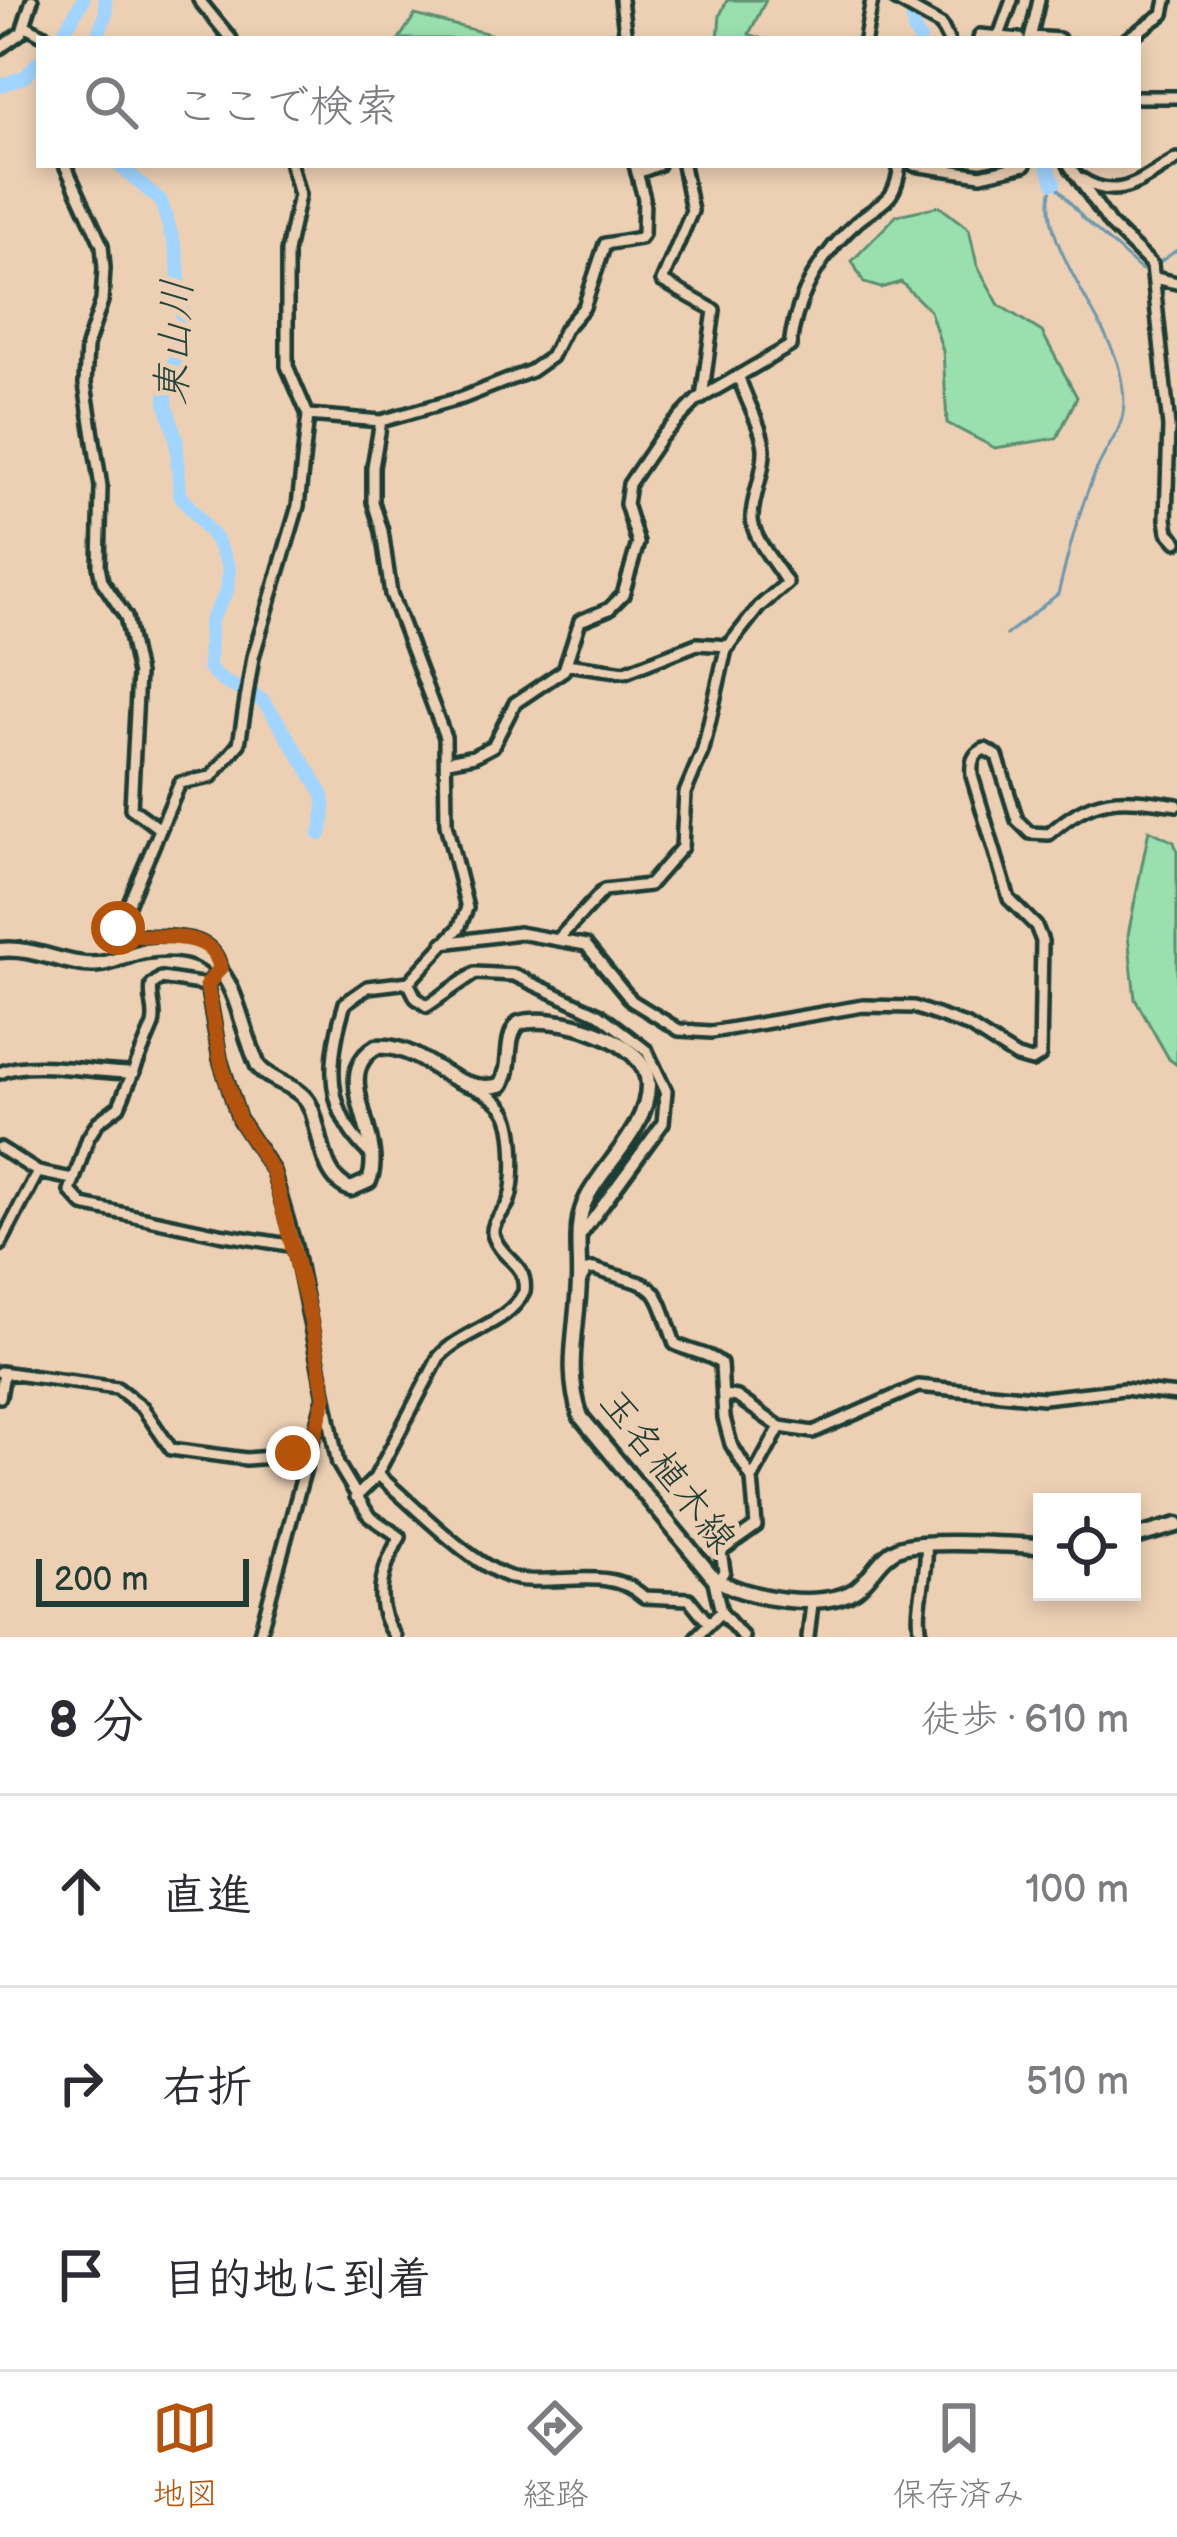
<!DOCTYPE html>
<html lang="ja">
<meta charset="utf-8">
<style>
body{margin:0;font-family:"Balsamiq Sans","Klee One",sans-serif;background:#f7f7f7;color:#2b2b33}
.controls{position:absolute;right:36px;bottom:36px;display:grid;overflow:hidden;border-radius:0px;box-shadow:0 6px 18px #0003}
.controls button{width:108px;height:108px;display:grid;place-items:center;padding:0;border:0;border-bottom:3px solid #e1e1e2;background:#fff;color:#2b2b33;font:60px sans-serif}
.scale{position:absolute;left:36px;bottom:30px;width:213px;box-sizing:border-box;padding-left:12px;border:6px solid #1f3d34;border-top:0;font-size:33px;line-height:42px;white-space:nowrap;color:#1f3d34;-webkit-text-stroke:9px #edd0b4;paint-order:stroke}
.stop{position:absolute;width:36px;height:36px;margin:-27px;border:9px solid #b45309;border-radius:50%;background:#fff}
.stop.end{background:#b45309;border-color:#fff;box-shadow:0 3px 12px #0008}
.list{margin:0;padding:0;list-style:none}
h2{display:flex;justify-content:space-between;align-items:center;height:156px;margin:0;padding:0 48px;font-size:51px}
h2 small{font-size:39px;font-weight:400;color:#7c7c81}
.list li{display:grid;grid-template-columns:78px 1fr auto;gap:36px;align-items:center;box-sizing:border-box;height:192px;padding:0 48px;border-top:3px solid #e1e1e2}
.list b{display:block;font-size:45px;white-space:nowrap}
.list em{font-size:39px;font-style:normal;color:#7c7c81}
.icon{flex:none;width:66px;height:66px;fill:none;stroke:currentColor;stroke-width:2;stroke-linecap:round;stroke-linejoin:round}
.map{position:relative;flex:none;width:1177px;height:1637px;overflow:hidden}
.search{position:absolute;background:#fff;box-shadow:0 6px 18px #0003;left:36px;right:36px;top:36px;height:132px;display:flex;align-items:center;gap:30px;box-sizing:border-box;padding:0 42px;border-radius:0px;color:#7c7c81;font-size:45px}
.sheet{height:732px;background:#fff}
nav{display:flex;justify-content:space-around;align-items:center;box-sizing:border-box;height:168px;border-top:3px solid #e1e1e2;background:#fff;font-size:33px;color:#7c7c81}
nav a{display:grid;justify-items:center;gap:6px}
nav .on{color:#b45309}
.map>svg:first-child{display:block}
</style>
<div class="map">
<svg width="1177" height="1637" viewBox="0 0 1177 1637">
<rect width="100%" height="100%" fill="#edd0b4"/>
<filter id="ink" filterUnits="userSpaceOnUse"><feTurbulence type="fractalNoise" baseFrequency=".00833" numOctaves="2"/><feDisplacementMap in="SourceGraphic" scale="24" xChannelSelector="R" yChannelSelector="G"/><feConvolveMatrix kernelMatrix="1 2 1 2 8 2 1 2 1" color-interpolation-filters="sRGB"/></filter>
<g filter="url(#ink)">
<path fill="#99e0ae" stroke="#5c8e71" stroke-width="3" d="M727,0h39l-17,34 13,5h-44l2,-24z
M415,15l75,19 5,5h-96z
M939,206l30,23 8,36 22,40 43,27 35,65 -20,41 -62,10 -48,-25 -4,-72 -13,-40 -29,-29 -20,6 -17,-5 -12,-22 45,-46z
M1149,830l25,12 3,9v214l-8,-6 -34,-60 -7,-64z"/>
<g fill="none" stroke-linecap="round" stroke-linejoin="round">
<path stroke="#6d98ae" stroke-width="3" d="M1054,183l30,36 56,50 7,2 30,-21
M1006,635l52,-41c10,-39 19,-77 34,-114 20,-50 42,-51 27,-112 -12,-48 -88,-135 -65,-185"/>
<path stroke="#a1d5ff" stroke-width="14" d="M911,0l3,30 6,9
M60,39l23,-39
M96,39l10,-25 -1,-14
M0,86l26,-10 13,-15
M119,165l42,36 16,53 6,69 -3,24 -13,31 -1,26 10,34 4,57 37,46 12,27 -2,23 -17,31 -1,45c15,22 35,20 54,34 5,4 58,88 60,95 3,13 0,25 -3,38
M1047,165l7,18"/>
<g stroke="#1f3d34" stroke-width="18">
<path id="minor" d="M199,0l32,39
M621,0l5,39
M896,0l45,25 7,14
M24,25l26,14
M999,36l13,-36
M1031,37l28,2
M865,39l7,-39
M979,39l1,-4 40,4
M1030,39l9,-39
M1127,39l36,-25 3,-14
M0,48l22,-16 10,-32
M1138,97h39
M65,165l37,80 2,23 -2,33 -15,45 -2,38 16,103 -2,79 3,15 24,36 12,57 -7,134 29,21
M291,165l8,30 -12,57v114l21,49 -10,91 -45,151 -14,87 -28,33 -31,6 -62,145c20,20 92,-9 102,40l-13,17 13,74 19,60 34,52 22,75 43,218 31,52 31,21c-19,33 -29,66 -5,100
M683,165l9,46 -30,70 52,29 -12,88
M914,165l67,10 44,-10
M1069,165l41,59 42,41 17,162 -3,92 2,13 9,10
M637,173l21,-8
M1080,178c39,26 61,1 97,-19
M1155,278l22,5
M308,415l73,6 81,-23 69,-27 20,-14 14,-28 19,-22 21,-63 35,-6 3,-4 1,-36 -9,-33
M566,664l59,8 72,-28 32,2
M448,761l26,-5 19,-10 22,-43 49,-33 16,-49 29,-12 14,-14 15,-52 -12,-39 3,-20 32,-47 36,-37 93,-54c6,-49 29,-90 67,-124 26,-22 38,-18 43,-57
M559,938l45,-48 45,-5 33,-38 3,-54 18,-43 23,-101 33,-42 28,-24c-10,-18 -37,-47 -35,-67 1,-22 13,-44 12,-67 -1,-21 -19,-50 -25,-72
M443,943l76,-10 67,12 46,56 47,29 32,2 152,-26 51,1 54,19 49,31 15,4 8,-5 2,-115 -6,-15 -27,-27 -37,-123c-1,-13 0,-22 13,-27l12,7 20,64 13,13 19,1c46,-41 70,-37 128,-29
M408,982l8,16 11,8 48,-33 39,2 85,39 48,37 19,40 -3,32 -85,116
M207,985l-46,-7 -9,7c-3,16 5,25 1,40l-34,81 -21,16 -10,16 -18,53 13,14 136,29 76,12
M0,1073c30,-15 98,1 134,0
M0,1148l38,24
M371,1155c-47,-43 -44,-94 -26,-152l23,-16 41,-5 50,-54 8,-20 -21,-84 -1,-87 -54,-143 -9,-63 -9,-29v-35l8,-46
M0,1245l38,-73 34,7
M580,1282l7,-12 7,-1c67,22 57,6 81,75 15,8 34,9 46,20l3,54 7,26 21,35 28,-52
M0,1372l117,16 26,20 28,41 75,10 63,-5
M724,1395l13,2 43,30 33,5 105,-46 125,12 81,-9 53,6
M0,1397l4,-24
M377,1474c33,27 100,99 141,105 41,7 92,-14 126,18l45,2 20,25
M356,1497l19,-19 64,-121c25,-28 67,-31 85,-65 4,-29 -22,-32 -30,-55 -5,-13 9,-23 14,-34 8,-18 8,-75 -3,-92 -6,-10 -20,-19 -30,-23
M718,1581l6,-10 -3,-20 35,-25 -4,-47
M721,1612l22,25
M259,1637l64,-235
M696,1637l25,-25 -8,-35
M808,1637l4,-33
M922,1637c-9,-28 7,-62 4,-92"/>
</g>
<g stroke="#1f3d34" stroke-width="21">
<path id="major" d="M0,950c36,-4 68,18 100,14 16,-2 30,-11 45,-13 92,-13 85,49 113,115 14,18 42,18 52,40 12,26 10,73 41,83l18,-8c18,-44 -41,-105 7,-134 47,-5 76,51 125,38 13,-20 2,-45 18,-62 36,-10 129,15 129,62 0,43 -43,78 -61,113 -13,24 -7,55 -8,82 -1,47 -15,90 2,137l132,160c30,22 110,34 142,13 18,-13 25,-36 47,-43 29,-8 107,-2 140,-1
M1132,1538l45,-13"/>
</g>
<use href="#minor" stroke="#edd0b4" stroke-width="9"/>
<use href="#major" stroke="#edd0b4" stroke-width="12"/>
</g>
</g>
<g fill="none" stroke-linecap="round" stroke-linejoin="round" filter="url(#ink)">
<path stroke="#b45309" stroke-width="15" d="M118,928c20,20 93,-9 102,40l-13,17 14,78 18,56 34,53 37,143 15,82 -16,57 -16,-1"/>
</g>
<g text-anchor="middle" stroke-width="10" stroke-linejoin="round" paint-order="stroke">
<g font-size="39" fill="#1f3d34" stroke="#edd0b4">
<text transform="translate(669 1470) rotate(52)" y="14">玉名植木線</text>
</g>
<g font-size="42" font-style="italic" fill="#26453e" stroke="#edd0b4">
<text transform="translate(173 342) rotate(-87)" y="15">東山川</text>
</g>
</g>
</svg>
<div class="controls">
<button><svg class="icon" aria-label="locate" viewBox="0 0 24 24"><circle cx="12" cy="12" r="6"/><path d="M12 2v4M12 18v4M2 12h4M18 12h4"/></svg></button>
</div>
<div class="scale">200 m</div>
<div class="stop" style="left:118px;top:928px"></div>
<div class="stop end" style="left:293px;top:1453px"></div>
<div class="search"><svg class="icon" aria-label="search" viewBox="0 0 24 24"><circle cx="10" cy="10" r="6"/><path d="M15 15l6 6"/></svg>ここで検索</div>
</div>
<section class="sheet">
<h2>8 分<small>徒歩 · 610 m</small></h2>
<ul class="list">
<li><svg class="icon" aria-label="ahead" viewBox="0 0 24 24"><path d="M12 20V5M6 11l6-6 6 6"/></svg><div><b>直進</b></div><em>100 m</em></li>
<li><svg class="icon" aria-label="right" viewBox="0 0 24 24"><path d="M7 20v-9h11M14 6l5 5-5 5"/></svg><div><b>右折</b></div><em>510 m</em></li>
<li><svg class="icon" aria-label="arrive" viewBox="0 0 24 24"><path d="M6 21V4h12l-3 4 3 4H6"/></svg><div><b>目的地に到着</b></div></li>
</ul>
</section>
<nav>
<a class="on"><svg class="icon" aria-label="map" viewBox="0 0 24 24"><path d="M3 6l6-2 6 2 6-2v14l-6 2-6-2-6 2zM9 4v14M15 6v14"/></svg>地図</a>
<a><svg class="icon" aria-label="directions" viewBox="0 0 24 24"><path d="M12 3l9 9-9 9-9-9zM9 14v-3h6M13 9l2 2-2 2"/></svg>経路</a>
<a><svg class="icon" aria-label="saved" viewBox="0 0 24 24"><path d="M7 4h10v16l-5-4-5 4z"/></svg>保存済み</a>
</nav>
